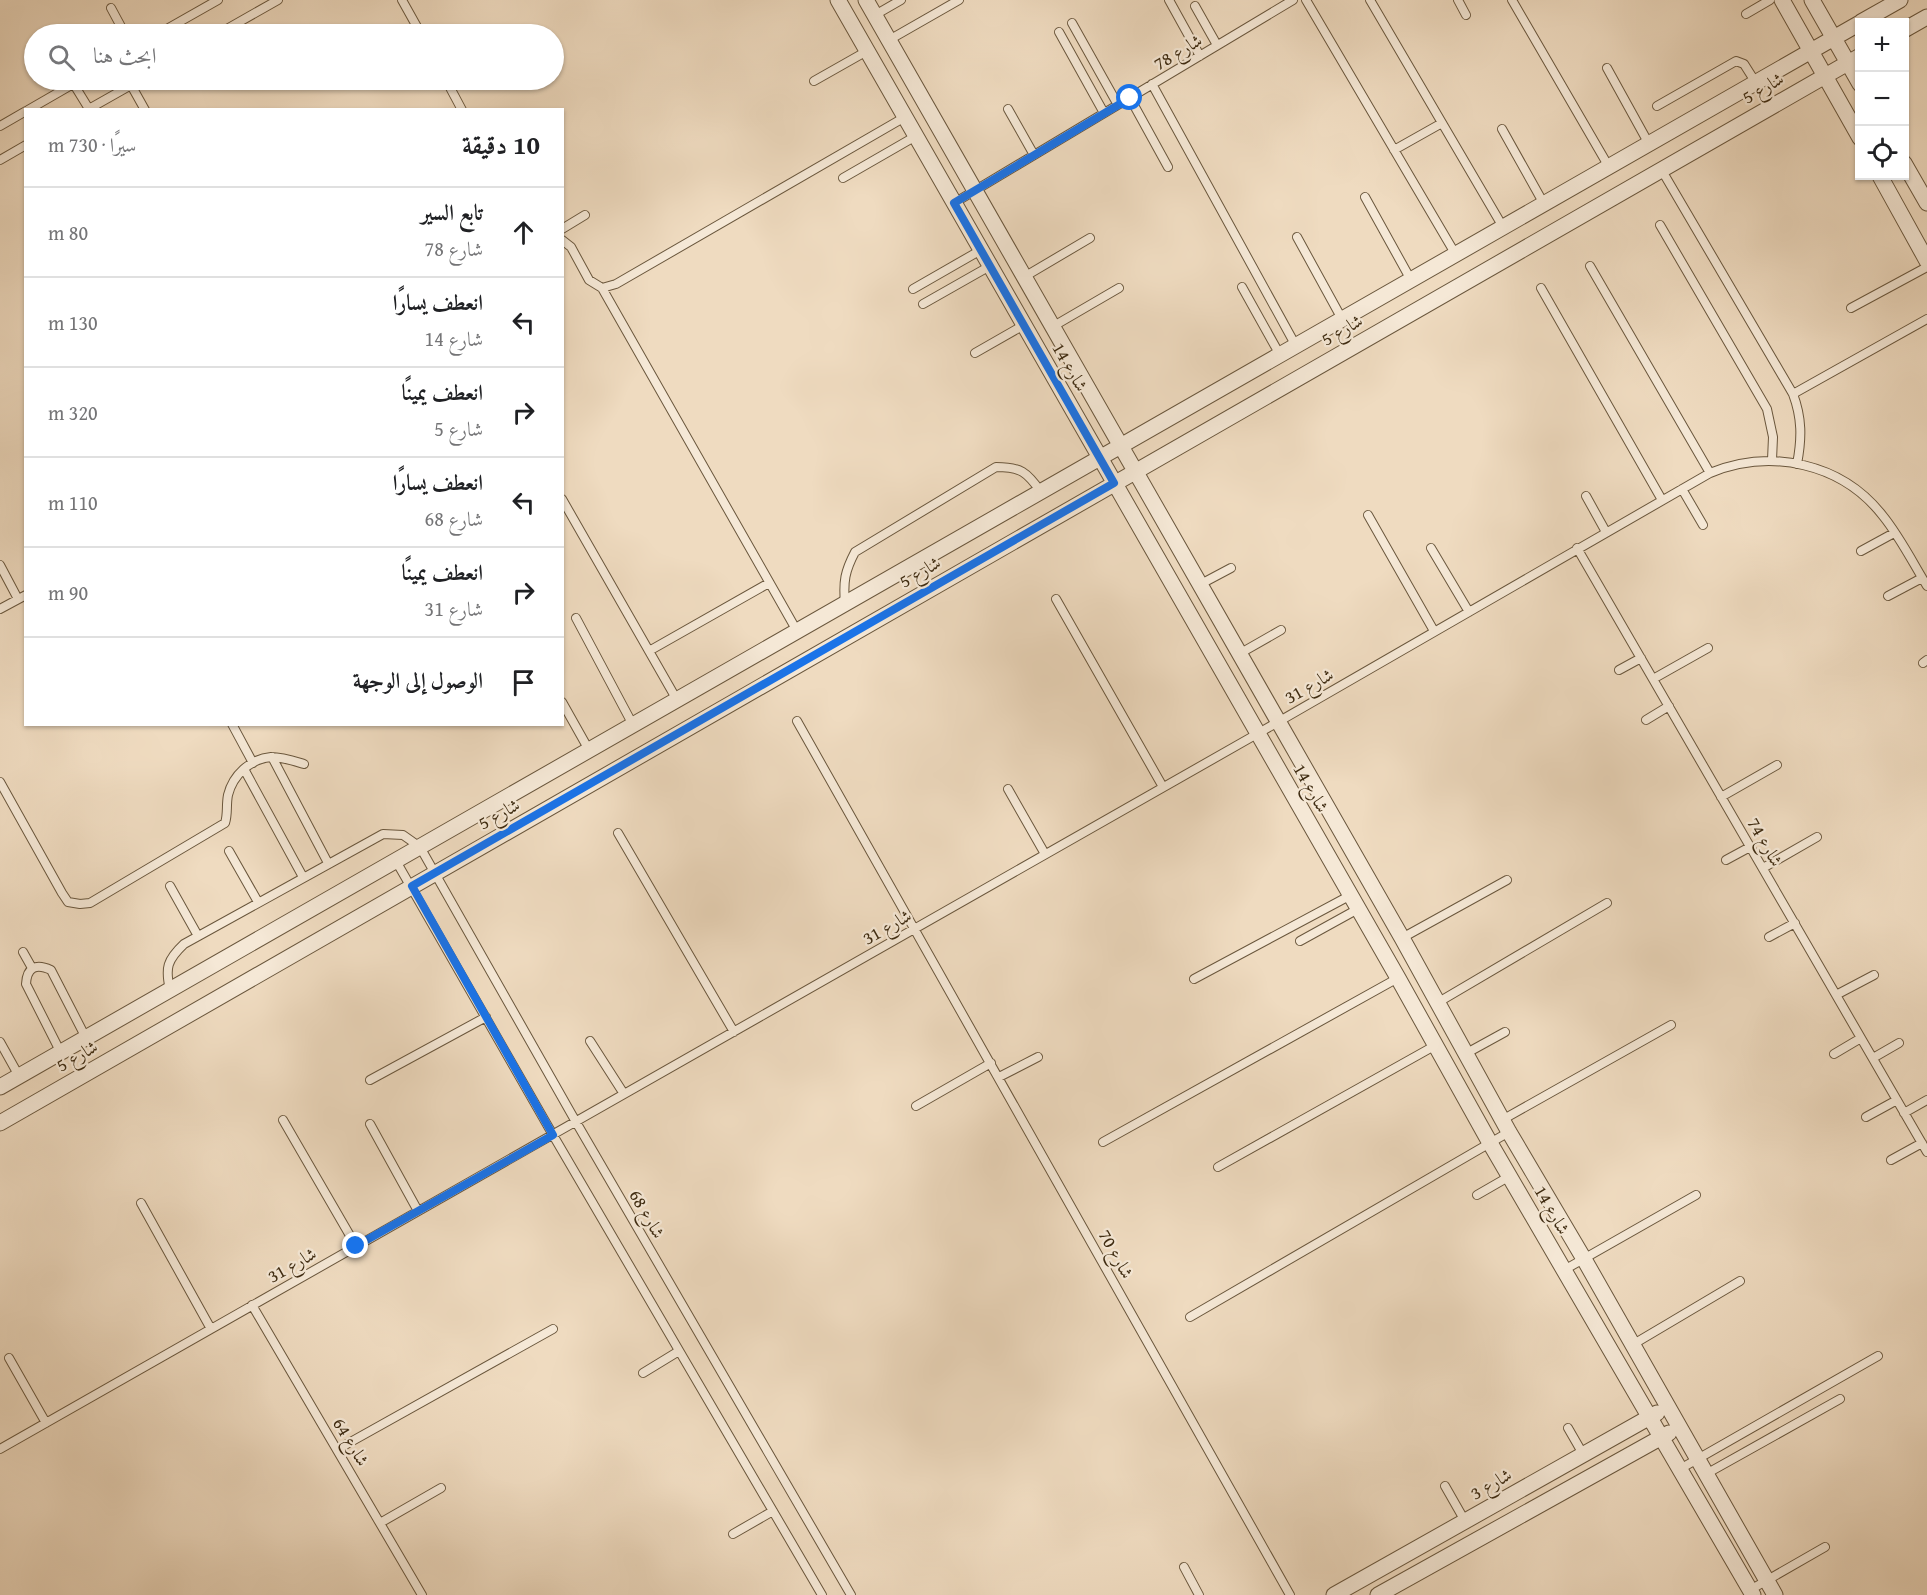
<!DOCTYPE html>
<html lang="ar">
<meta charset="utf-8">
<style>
body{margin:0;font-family:"Gentium Book Plus",Amiri,serif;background:#f2f2f2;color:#202124;direction:rtl}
.controls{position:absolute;right:18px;top:18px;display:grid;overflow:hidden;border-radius:0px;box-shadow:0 2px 4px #0004}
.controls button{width:54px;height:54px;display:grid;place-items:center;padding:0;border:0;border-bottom:2px solid #e0e0e0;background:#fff;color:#202124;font:30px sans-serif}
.stop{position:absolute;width:18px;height:18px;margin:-14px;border:4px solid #1a73e8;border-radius:50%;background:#fff}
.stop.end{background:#1a73e8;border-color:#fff;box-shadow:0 2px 6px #0008}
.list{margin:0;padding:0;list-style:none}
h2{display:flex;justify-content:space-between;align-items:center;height:78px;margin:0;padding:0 24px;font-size:26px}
h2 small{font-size:20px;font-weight:400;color:#757577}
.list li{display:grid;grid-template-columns:39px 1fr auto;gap:18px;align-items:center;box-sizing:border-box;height:90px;padding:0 24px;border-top:2px solid #e0e0e0}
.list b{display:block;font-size:22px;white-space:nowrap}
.list p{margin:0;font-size:20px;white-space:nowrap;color:#757577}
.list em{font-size:20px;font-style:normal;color:#757577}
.icon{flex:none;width:33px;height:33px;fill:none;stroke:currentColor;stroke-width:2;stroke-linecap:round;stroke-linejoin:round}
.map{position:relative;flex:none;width:1927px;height:1595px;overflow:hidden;direction:ltr}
.search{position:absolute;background:#fff;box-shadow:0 2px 4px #0004;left:24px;top:24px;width:540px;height:66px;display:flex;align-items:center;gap:15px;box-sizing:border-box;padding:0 21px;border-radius:33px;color:#757577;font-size:22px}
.panel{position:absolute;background:#fff;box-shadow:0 2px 4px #0004;left:24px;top:108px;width:540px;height:618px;border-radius:0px;direction:rtl}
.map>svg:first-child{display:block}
</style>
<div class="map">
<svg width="1927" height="1595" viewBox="0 0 1927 1595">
<rect width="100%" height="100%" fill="#efdbc0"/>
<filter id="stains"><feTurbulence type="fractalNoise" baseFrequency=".00333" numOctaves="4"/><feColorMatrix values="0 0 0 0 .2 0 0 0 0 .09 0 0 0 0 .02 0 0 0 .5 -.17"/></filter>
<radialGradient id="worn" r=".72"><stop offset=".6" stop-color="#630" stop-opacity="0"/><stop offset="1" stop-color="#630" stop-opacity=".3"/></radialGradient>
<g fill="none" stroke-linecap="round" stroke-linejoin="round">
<g stroke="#6a573d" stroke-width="10">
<path id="service" d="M402,0l19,34
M1169,0l31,56
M1306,0l150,255
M1370,0l133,227
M1458,0l8,15
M1512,0l97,167
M1195,6l22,39
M111,8l14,26
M1746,14l24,-14
M875,15l26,-15
M1072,23l46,82
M1059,32l45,81
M158,34l60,-34
M218,34l60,-34
M889,40l70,-40
M1607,68l42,76
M54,80l6,11
M446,80l16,30
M814,81l53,-30
M73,83l16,26
M1152,84l144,262
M131,85l14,25
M1130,98l38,69
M1657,106l79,-45 8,3 12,19
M1008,109l26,46
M28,110l52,-30
M87,110l53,-30
M0,126l26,-15
M1502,129l42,75
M1394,150l48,-27
M0,160l26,-15
M1661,169l132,225c9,24 9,44 4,70
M843,178l73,-42
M1365,197l46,83
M954,203l339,-203
M1660,225l107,184 6,28 -1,23
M562,229l23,-14
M1297,237l45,82
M562,240l9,7 18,33 13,8 14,-4 289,-167
M1590,266l120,207
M1024,277l66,-39
M1242,287l38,68
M602,288l195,343
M1541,288l121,212
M913,289l68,-39
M923,304l67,-38
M1851,308l76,-41
M1052,327l67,-39
M975,353l49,-28
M1793,394l134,-75
M1682,489l21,36
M1586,496l20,36
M562,499l115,201
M1368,515l66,116
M1431,548l38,64
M1577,548l350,604
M1861,551l33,-18
M0,565l18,34
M1199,585l32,-17
M1888,596l34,-18
M1056,599l107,188
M845,604c-2,-23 0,-33 10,-52l141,-85c25,0 31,5 45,25
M0,609l26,-14
M576,618l57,107
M649,651l120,-68
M1239,654l42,-24
M1923,663l4,-3
M1619,670l22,-12
M1653,679l55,-31
M562,702l27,48
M1646,720l23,-14
M797,721l493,874
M232,724l21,39
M272,757l56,106
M244,769l59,108
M0,782l62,111 6,9 12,2 10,-1 135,-80c3,-9 1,-18 3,-28 5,-20 22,-36 43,-38 11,0 23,4 33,7
M1008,789l37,65
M1721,797l56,-32
M618,833l116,199
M229,851l29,51
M1726,860l24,-13
M396,861l157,274 269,460
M1763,868l54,-31
M170,886l28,50
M1769,937l26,-14
M1402,938l105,-58
M1300,941l58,-32
M23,952l9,16
M1194,979l157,-84
M170,990c-5,-22 -3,-30 14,-46l199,-110 20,1 17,12 156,275 275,473
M1836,995l38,-20
M1437,1003l170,-100
M590,1041l34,53
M0,1042l19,34
M61,1053l-35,-69c1,-17 10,-21 25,-14l35,68
M1465,1054l40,-22
M1834,1054l27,-16
M1873,1058l26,-15
M999,1077l39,-20
M370,1080l116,-63
M916,1106l75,-43
M1904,1113l23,-13
M1866,1117l31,-17
M283,1120l73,126
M1502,1120l169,-95
M370,1124l48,87
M1103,1142l295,-164
M1891,1160l31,-17
M1218,1167l218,-122
M1477,1195l33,-19
M141,1203l70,126
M1564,1270l132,-75
M252,1305l170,290
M1190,1317l319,-185
M1632,1345l108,-64
M9,1358l37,65
M643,1373l36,-22
M1568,1428l15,26
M0,1449l1257,-715 453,-261c61,-25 132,-10 173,43 17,21 30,47 44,70
M338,1449l215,-120
M1680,1469l198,-113
M1706,1474l134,-75
M1445,1486l20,35
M380,1523l61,-35
M733,1534l40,-23
M1184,1567l15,28
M1750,1590l75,-43"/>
</g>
<g stroke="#6a573d" stroke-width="17">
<path id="minor" d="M838,0l560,978 92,165 263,452
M866,0l536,938 107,194 75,127 191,336
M1782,0l78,138
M1812,0l48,84
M1861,22l39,-22
M1904,30l23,-13
M1904,163l23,40
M1880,176l47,85
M0,1087l1860,-1064
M0,1123l1860,-1067
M1334,1595l323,-182
M1378,1595l291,-162"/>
</g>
<use href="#service" stroke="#f5e8d6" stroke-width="8"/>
<use href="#minor" stroke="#f5e8d6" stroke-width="15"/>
</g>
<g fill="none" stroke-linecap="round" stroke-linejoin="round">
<path stroke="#1a73e8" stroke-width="8" d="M356,1246l197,-111 -141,-249 702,-403 -160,-280 176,-105"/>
</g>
<g text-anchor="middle" stroke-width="4.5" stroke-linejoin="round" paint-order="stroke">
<g font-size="18" fill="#3e2b11" stroke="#f5e8d6">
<text transform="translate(1178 52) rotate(-31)" y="6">شارع 78</text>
<text transform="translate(1763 88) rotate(-30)" y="6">شارع 5</text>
<text transform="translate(1342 330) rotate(-30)" y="6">شارع 5</text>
<text transform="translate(1070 367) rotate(60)" y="6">شارع 14</text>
<text transform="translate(920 572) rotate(-30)" y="6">شارع 5</text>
<text transform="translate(1309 686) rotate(-30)" y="6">شارع 31</text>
<text transform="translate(1311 788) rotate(60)" y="6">شارع 14</text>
<text transform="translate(499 814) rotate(-29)" y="6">شارع 5</text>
<text transform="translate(1765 842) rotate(60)" y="6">شارع 74</text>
<text transform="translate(887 927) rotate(-30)" y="6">شارع 31</text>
<text transform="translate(77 1056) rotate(-30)" y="6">شارع 5</text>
<text transform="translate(1552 1210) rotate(60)" y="6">شارع 14</text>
<text transform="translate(647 1214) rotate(60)" y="6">شارع 68</text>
<text transform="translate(1116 1254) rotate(61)" y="6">شارع 70</text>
<text transform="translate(292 1265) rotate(-30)" y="6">شارع 31</text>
<text transform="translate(351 1442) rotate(59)" y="6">شارع 64</text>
<text transform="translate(1491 1484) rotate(-30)" y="6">شارع 3</text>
</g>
</g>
<rect width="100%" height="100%" filter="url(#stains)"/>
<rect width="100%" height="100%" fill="url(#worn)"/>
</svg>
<div class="controls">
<button>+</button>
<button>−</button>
<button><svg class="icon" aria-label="locate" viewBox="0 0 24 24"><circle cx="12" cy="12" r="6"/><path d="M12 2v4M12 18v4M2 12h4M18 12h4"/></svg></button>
</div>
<div class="stop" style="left:1130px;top:98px"></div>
<div class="stop end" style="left:356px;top:1246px"></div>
<div class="search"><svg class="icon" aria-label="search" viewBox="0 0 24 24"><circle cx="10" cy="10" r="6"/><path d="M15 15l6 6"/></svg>ابحث هنا</div>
<section class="panel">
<h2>10 دقيقة<small>سيرًا · 730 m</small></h2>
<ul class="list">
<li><svg class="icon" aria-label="ahead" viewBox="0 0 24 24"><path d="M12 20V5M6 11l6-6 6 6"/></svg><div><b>تابع السير</b><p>شارع 78</p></div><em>80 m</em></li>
<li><svg class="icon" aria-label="left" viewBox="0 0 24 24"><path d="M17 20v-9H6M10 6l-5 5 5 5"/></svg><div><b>انعطف يسارًا</b><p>شارع 14</p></div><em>130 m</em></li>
<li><svg class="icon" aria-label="right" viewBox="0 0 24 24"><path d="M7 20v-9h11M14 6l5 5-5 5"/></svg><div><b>انعطف يمينًا</b><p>شارع 5</p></div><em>320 m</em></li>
<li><svg class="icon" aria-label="left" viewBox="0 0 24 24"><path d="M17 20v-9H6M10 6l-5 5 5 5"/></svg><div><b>انعطف يسارًا</b><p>شارع 68</p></div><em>110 m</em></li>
<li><svg class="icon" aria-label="right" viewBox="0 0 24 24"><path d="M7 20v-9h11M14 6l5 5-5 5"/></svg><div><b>انعطف يمينًا</b><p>شارع 31</p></div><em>90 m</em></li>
<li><svg class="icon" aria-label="arrive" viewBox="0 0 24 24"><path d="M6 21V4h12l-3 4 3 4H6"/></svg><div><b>الوصول إلى الوجهة</b></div></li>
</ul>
</section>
</div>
